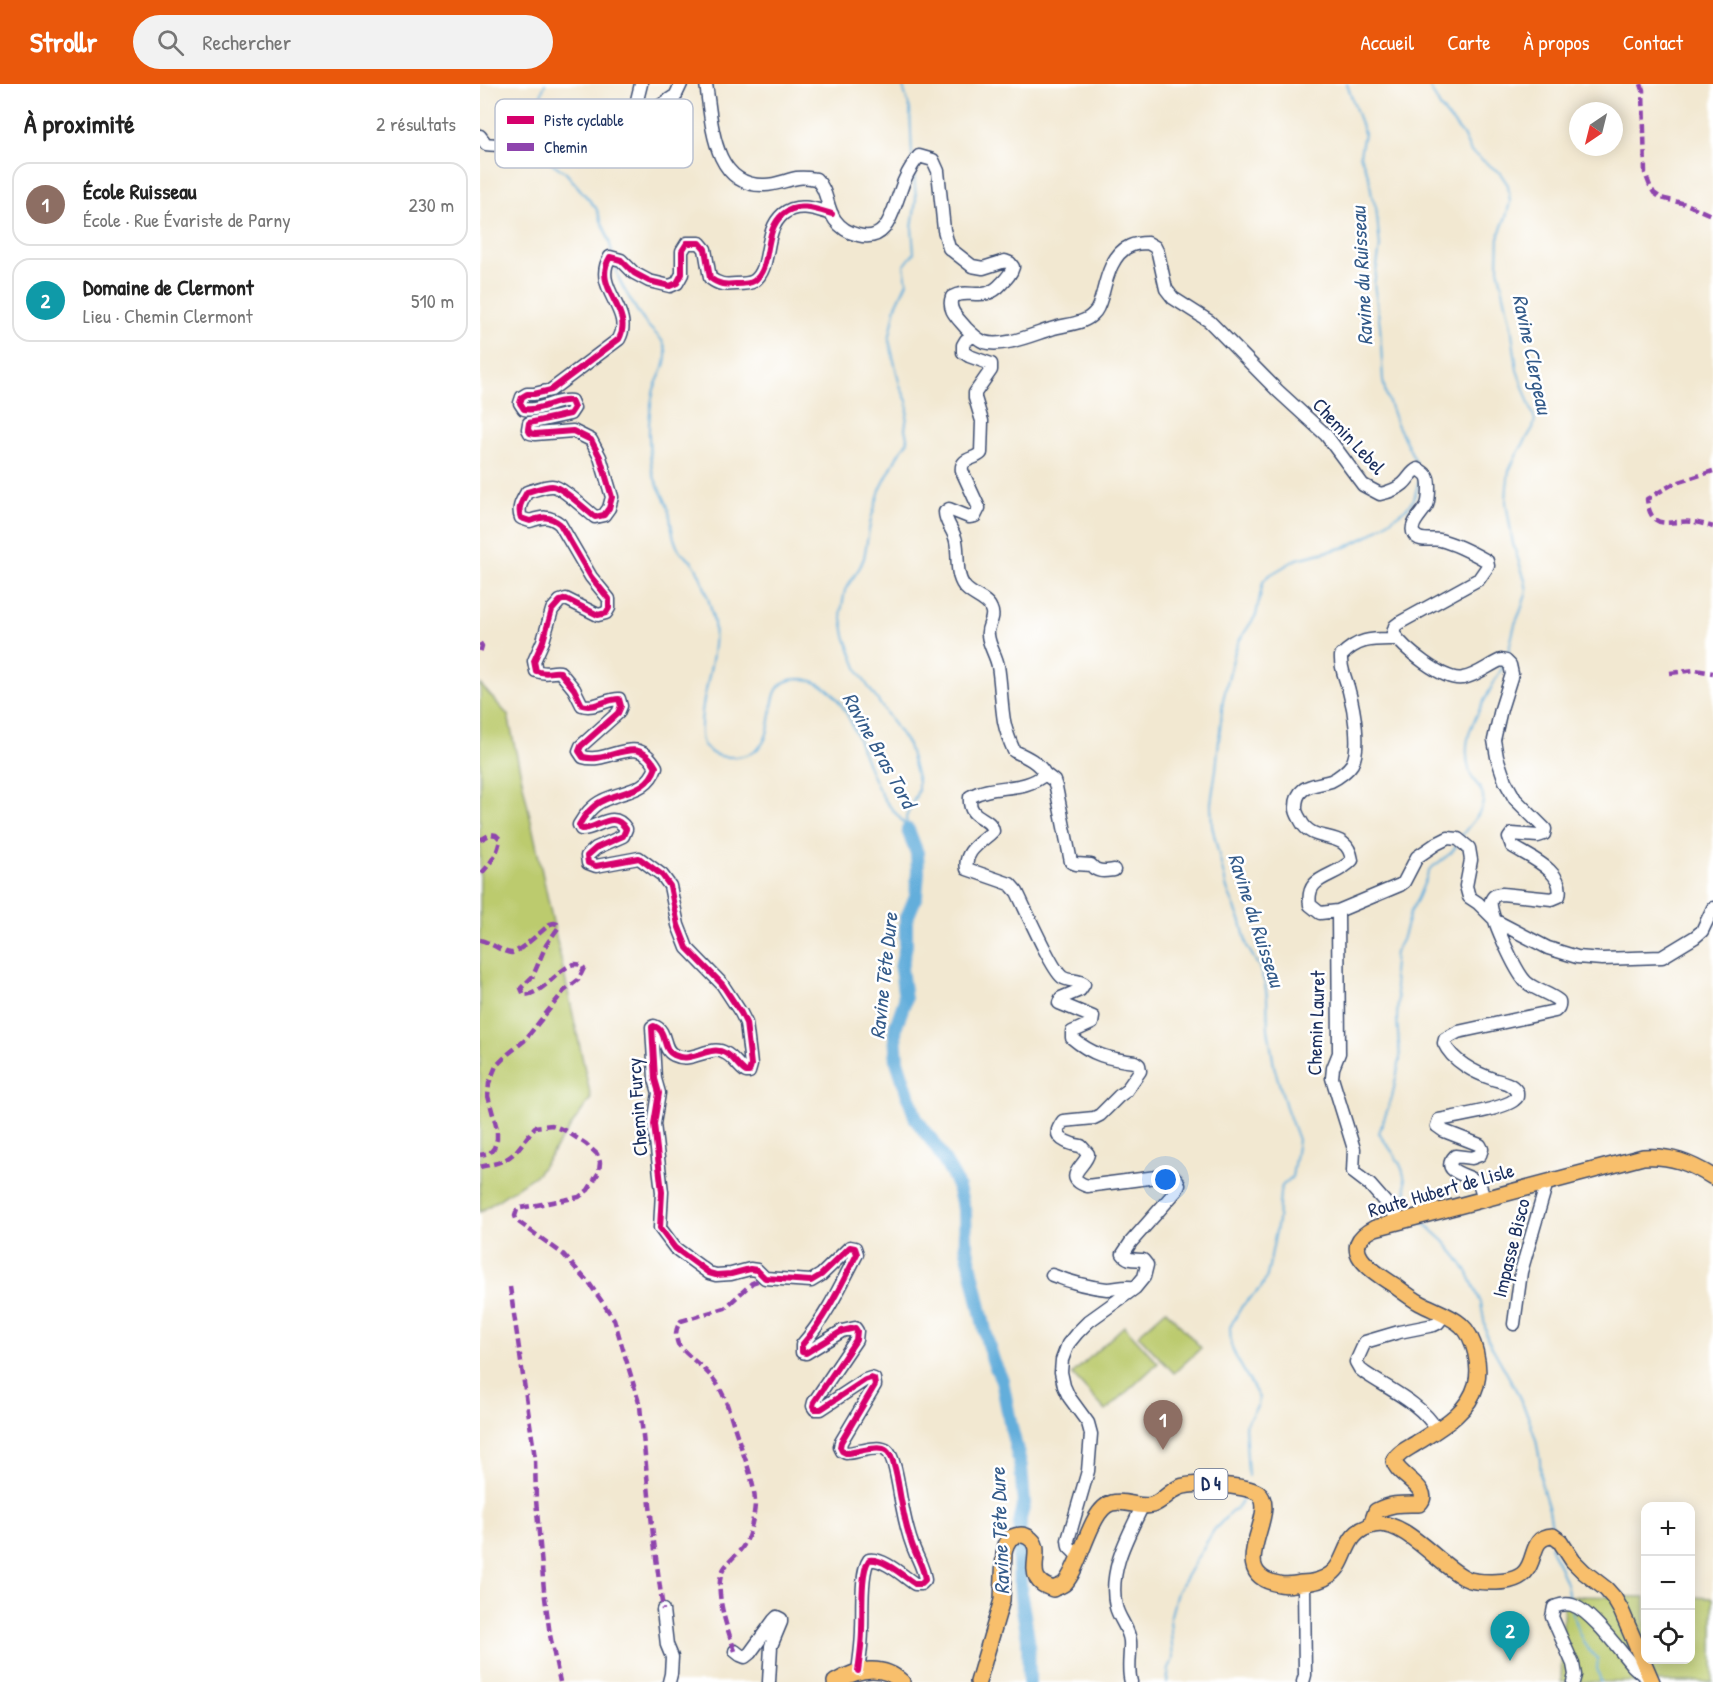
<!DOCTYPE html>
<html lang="fr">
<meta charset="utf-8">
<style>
body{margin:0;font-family:"Patrick Hand",sans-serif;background:#f2f2f2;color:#222}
.controls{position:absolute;right:18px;bottom:18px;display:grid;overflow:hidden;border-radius:12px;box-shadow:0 3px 15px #0003}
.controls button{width:54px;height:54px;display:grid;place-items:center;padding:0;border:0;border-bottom:2px solid #e0e0e0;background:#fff;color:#222;font:30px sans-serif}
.compass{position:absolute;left:1089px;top:18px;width:54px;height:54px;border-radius:50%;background:#fff;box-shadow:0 3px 15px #0003;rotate:215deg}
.you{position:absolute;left:686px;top:1096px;width:21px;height:21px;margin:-15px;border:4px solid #fff;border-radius:50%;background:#1a73e8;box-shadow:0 0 0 9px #1a73e833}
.badge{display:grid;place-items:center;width:39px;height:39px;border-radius:50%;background:#ea580c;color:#fff;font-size:20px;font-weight:700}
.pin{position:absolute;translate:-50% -50px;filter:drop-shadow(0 2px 3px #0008)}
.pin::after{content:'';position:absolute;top:32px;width:21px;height:18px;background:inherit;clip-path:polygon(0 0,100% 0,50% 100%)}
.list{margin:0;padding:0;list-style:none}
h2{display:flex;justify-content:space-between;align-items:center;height:78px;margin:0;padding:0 24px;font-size:26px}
h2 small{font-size:20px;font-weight:400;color:#767676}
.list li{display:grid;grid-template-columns:39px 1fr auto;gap:18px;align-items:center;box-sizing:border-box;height:84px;margin:0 12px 12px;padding:0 12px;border:2px solid #e0e0e0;border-radius:18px}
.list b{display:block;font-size:22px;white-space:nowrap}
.list p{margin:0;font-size:20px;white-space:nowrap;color:#767676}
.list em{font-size:20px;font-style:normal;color:#767676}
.icon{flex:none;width:33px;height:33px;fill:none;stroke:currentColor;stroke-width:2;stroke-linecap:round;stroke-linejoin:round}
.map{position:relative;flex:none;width:1233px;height:1598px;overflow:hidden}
header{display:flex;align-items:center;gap:36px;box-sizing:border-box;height:84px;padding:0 30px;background:#ea580c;color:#fff}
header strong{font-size:28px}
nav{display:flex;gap:33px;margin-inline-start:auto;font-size:21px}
.search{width:420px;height:54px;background:#f2f2f2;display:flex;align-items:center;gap:15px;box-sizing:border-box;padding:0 21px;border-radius:33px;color:#767676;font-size:22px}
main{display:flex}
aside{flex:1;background:#fff}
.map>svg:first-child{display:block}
</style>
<header>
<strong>Strollr</strong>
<div class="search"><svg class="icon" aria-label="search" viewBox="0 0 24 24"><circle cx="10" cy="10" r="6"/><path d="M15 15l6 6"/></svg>Rechercher</div>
<nav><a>Accueil</a><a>Carte</a><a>À propos</a><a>Contact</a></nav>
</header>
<main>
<aside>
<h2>À proximité<small>2 résultats</small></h2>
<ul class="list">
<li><span class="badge" style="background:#8d6e63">1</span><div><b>École Ruisseau</b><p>École · Rue Évariste de Parny</p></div><em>230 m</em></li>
<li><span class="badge" style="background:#0f9aa8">2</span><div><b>Domaine de Clermont</b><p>Lieu · Chemin Clermont</p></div><em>510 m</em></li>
</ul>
</aside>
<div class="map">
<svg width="1233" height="1598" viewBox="0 0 1233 1598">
<rect width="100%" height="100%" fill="#fff"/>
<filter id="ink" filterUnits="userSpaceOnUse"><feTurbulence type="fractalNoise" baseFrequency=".0167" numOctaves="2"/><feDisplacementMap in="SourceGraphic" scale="12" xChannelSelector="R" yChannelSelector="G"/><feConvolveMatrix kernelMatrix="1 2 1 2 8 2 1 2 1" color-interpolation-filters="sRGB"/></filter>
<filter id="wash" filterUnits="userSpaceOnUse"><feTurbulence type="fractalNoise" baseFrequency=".008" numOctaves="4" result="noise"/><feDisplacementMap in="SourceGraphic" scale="24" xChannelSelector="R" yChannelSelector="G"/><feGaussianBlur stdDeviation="1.35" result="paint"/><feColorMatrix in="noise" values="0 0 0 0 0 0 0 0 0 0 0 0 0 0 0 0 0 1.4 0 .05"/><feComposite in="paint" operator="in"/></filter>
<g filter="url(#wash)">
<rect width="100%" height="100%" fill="#f2e8d1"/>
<path fill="#bccb6e" stroke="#6c7d66" stroke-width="1.5" d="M0,600l28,31 83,383 -54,76 -57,38z
M686,1226l35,38 -27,25 -36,-38z
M644,1242l34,37 -52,48 -34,-37z
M1084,1512l81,1 1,63h44l1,-63 22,1v84h-152z"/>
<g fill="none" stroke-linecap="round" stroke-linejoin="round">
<path stroke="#63aedb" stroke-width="2" d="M422,0l8,25 2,47
M867,0l17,49 -4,22 9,22 3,20 4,10 4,40 -6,37 6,42 3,55 3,13 10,28 21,42
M948,0l12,23 23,28 8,17 29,21 8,12 2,17 -4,15 -7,17 -1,34 13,57 6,45 18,50 -2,8 -17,28 -7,15 -2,16 -1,15 7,42 12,36 2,11 -6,19 -6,14 -8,33
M45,49l-3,-9 1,-7 17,-19 5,-14
M55,67l31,22 30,35 13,32 3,13
M136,181c1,5 1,9 3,14 3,8 22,39 28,46 7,8 17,14 19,25 2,16 -10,29 -13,43 -5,24 -5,53 -1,77 3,14 12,24 16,38 4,13 3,31 12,43 3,5 9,7 13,12 10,14 18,43 21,60 4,38 -15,74 -13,112 0,7 3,12 8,16 7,6 17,6 26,6 59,-5 15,-77 63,-78 12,-1 29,7 36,16 24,28 30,71 49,102 7,12 19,21 25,33
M427,743l-1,-10 12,-26v-10l-10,-36 -49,-72 -14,-37 -4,-24 4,-22 15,-23 4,-9 7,-39 9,-29 19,-37 9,-12 -3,-12 3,-19 -1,-9 -7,-15 -11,-46 7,-34 11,-24 -3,-16 10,-13 -2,-25 4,-29 -2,-25
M981,753c7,-12 20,-21 22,-35 2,-13 -9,-18 -13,-29 -11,-36 7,-57 22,-87 4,-8 8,-14 12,-21
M933,1127c-10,-16 -5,-26 -11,-42 -5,-14 -15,-23 -23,-36l13,-36 8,-38 -3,-40 1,-20 -5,-26 2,-21 7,-12 8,-27 8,-15 12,-29 21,-16 6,-8
M943,1138l21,19 14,17 10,15 13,30 6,35 28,50 13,28 8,24 4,20 1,23 8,27 3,17
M768,1392l-3,-51 13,-20 1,-7 -23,-41 -5,-12 -1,-18 12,-21 19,-18 6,-12 11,-55 2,-29 2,-6 10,-9 6,-37 -12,-33 -12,-41 -6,-37 -1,-32 -2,-13 -6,-17 -12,-21 -6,-24 -14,-33 -15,-63 -1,-23 5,-33 7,-70 12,-49 4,-10 17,-26 7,-33 5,-6 29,-17 49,-12 24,-12 38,-28 6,-8 5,-19
M1070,1462l16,37 3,16
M1092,1527c4,17 11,37 26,48l-1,9 4,14
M687,1598l2,-13 4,-10 -3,-40 7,-27 37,-62 17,-18 7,-5 4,-6"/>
<path stroke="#63aedb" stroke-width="14" d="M428,746l9,23 1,19 -2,24 -10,24v25l-5,23 4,32 -9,26 -1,8 2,27 19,58 19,26 20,34 4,12 6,22 1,32 22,99 6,19 8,17 9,47 10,40 3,37 -4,14 -1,48 2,31 7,41 1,44"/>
</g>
</g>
<g filter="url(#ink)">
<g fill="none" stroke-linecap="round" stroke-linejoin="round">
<g stroke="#3b4b6f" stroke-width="15">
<path id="minor" d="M161,0l-6,24 2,4c14,3 28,-10 39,-17
M226,0c6,37 6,103 59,101 11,0 21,-5 32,-7 6,-1 13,0 19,1 12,11 10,28 19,41 5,7 14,13 23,15 29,8 34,-22 42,-43 4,-13 11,-26 19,-36l14,4 5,11 6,59 5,18 23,18 11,2 22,-7 5,2 3,4c-2,7 -6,11 -11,16 -18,21 -33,4 -50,14 -5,13 6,21 14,31 5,5 11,11 18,14 19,6 50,-8 67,-13 14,-5 33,-4 43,-16 5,-4 7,-15 9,-21 4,-16 10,-39 27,-46 6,-3 12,-3 18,-3l7,4 3,6 8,36 7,9 36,23 69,70 48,44 37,50 17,9c9,-2 16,-4 23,-10 6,-5 8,-12 15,-15 9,5 11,7 11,18 0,6 0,13 -2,18 -4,8 -19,20 -13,29 5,9 18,4 26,6 16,4 33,13 47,21l1,5 -9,13 -80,44 -4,3 -2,7c10,15 51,49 70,45 13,-2 26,-13 38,-18l5,1 4,4 2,9 -11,35 -7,31 3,17 8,24 10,18 30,30 -1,5 -6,2 -26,-2 -3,4 3,8c17,11 53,25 47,50l-7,3 -50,-5c-5,0 -9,1 -11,7 -3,12 25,71 35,81 9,8 23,11 33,19 1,5 0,7 -4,10l-97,21 -13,7 -1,4c8,18 31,30 49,36 9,3 19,4 24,13 0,5 1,5 -3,8 -11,9 -60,17 -75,20l-2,6 7,5 36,14 2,4 -2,6 -8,3 -17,-2c-16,17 14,18 22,26 5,4 5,12 6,18
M0,52l6,8c12,2 22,0 33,-5l85,-1 47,-8 13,-10 17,-36
M352,130c-16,-5 -35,-12 -49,0 -21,18 -10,53 -29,67 -5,3 -12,3 -18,3 -11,1 -17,1 -26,-6l-5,-29 -5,-6h-13l-5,8v23l-5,9 -7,3 -21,-5 -15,-8 -13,-13 -11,-3c-19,31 25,53 9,82l-68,51 -17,4h-7l-5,3 -2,6 4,6c16,3 31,-10 47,-8l3,7 -4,6 -41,9 -1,6 2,4 5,1 38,-3 18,9 9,17 12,40 -3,11 -5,7 -9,2c-9,-7 -34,-31 -43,-31 -8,0 -17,4 -25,6 -5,9 -10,16 -6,26l9,3c12,-4 19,-6 30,3l31,53 18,22v9l-3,5 -8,2 -32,-16 -6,2 -8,9 -9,31 -9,20 2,10c12,4 13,0 24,1l14,17 8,16c12,4 24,-6 37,-6l2,7 -3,7 -37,33 -2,5 4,6c27,8 53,-26 73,10 -9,26 -33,23 -54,34 -9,4 -18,15 -23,24l2,4c16,1 32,-21 45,0l-3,7 -27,12 -9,8 1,7 8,3 43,-8 23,17 8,11 8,39 9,23 35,36 19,29 5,10 4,33 1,9 -2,7h-3c-8,-5 -12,-15 -21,-19 -15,-9 -33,11 -51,2 -13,-6 -6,-24 -20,-29l-2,1 3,52 4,14 -5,31 8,68 -2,36 15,20 34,25 7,2 15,-1 19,-5 7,1 8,8 46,3 10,-6 29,-28 5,1 2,6c-17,33 -31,63 -55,91v7l4,1 36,-22 13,-3 2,3 -1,9 -42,62 -1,4 2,3h6l44,-29 6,-2 3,1 1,6 -34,57 -1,5 2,4 4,2c10,0 33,-9 41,-2 9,7 12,42 15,54 3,16 7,34 14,49 4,9 8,16 9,26l-4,4h-6c-12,-8 -31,-26 -46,-24 -9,12 -6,53 -7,69 0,14 -2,28 -4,42
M494,252l-8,4 -3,5v7l6,4 22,8v6l-16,23v5l7,23 -1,32c-7,7 -21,5 -19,18l17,37 -4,8 -6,1 -20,-8 -4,3c0,11 9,18 11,29 3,14 -1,33 8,45 7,10 23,12 27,23 5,10 -5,17 -3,26 1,11 8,20 10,31 3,18 3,37 6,55 2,10 6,21 10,30 13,6 24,11 31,23 -21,19 -52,9 -75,23 -2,24 20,18 23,34 -11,11 -30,20 -26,38l43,15 7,8c8,16 34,76 45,85 7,5 15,2 22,7l-4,6 -19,8 -2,5 34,14 -1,6 -20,9v6c20,17 37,21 63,24l4,3 1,6 -14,20 -7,5 -19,19 -6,3 -31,3c-1,1 -5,8 -5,9 -2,10 15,15 23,16l7,8c-2,12 -27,23 -1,32l85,-11 5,5 2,5 -3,6 -45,51 -8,12c5,7 12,5 20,6l4,5 -3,12 -9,11 -46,33 -12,12 -9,11 -6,16 -1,12 3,14 5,11 19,26 3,11 -3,37 -20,69 1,7 10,10
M917,555c-23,0 -38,-2 -56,17 -1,13 5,22 8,35 5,18 12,57 3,73 -4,6 -14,14 -21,17 -17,5 -36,3 -35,28 0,4 3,8 5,12 12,25 46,6 51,39 -17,19 -47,14 -42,45l10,8 18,-2 62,-26 4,-3 13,-25 19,-13 12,-6 10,1 11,9 2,12 -5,26 3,11 9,6 18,18 52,27 29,9 25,2 60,-2 33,-20 7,-6 11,-23
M565,690l9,7 2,6 15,75 5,2 15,1c6,8 14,6 23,5
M858,827l1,142 -6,15 -1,10 22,71 -1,23 17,13 21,24 8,13
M572,1191c18,7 35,12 55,14 10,0 18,-4 28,-1
M1034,1240l7,-52 26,-90
M957,1346c-16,-27 -47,-40 -72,-57l-5,-4 -4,-7 9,-20 34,-10 35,-7 4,-2 6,-8
M183,1526l4,35 5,12 -1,17 -2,8
M255,1567l5,4 5,2 5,-4 24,-33 3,-3 4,2v3l-10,24 -2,36
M651,1598c-4,-14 0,-27 -1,-41 -1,-12 -11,-22 -14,-34 -8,-36 11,-69 26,-100
M823,1598l2,-7 -1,-92
M1093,1598l2,-7 -2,-11 -21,-47 2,-10c5,-2 12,-4 18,-2 19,6 47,45 61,61 5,5 12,10 18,15"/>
</g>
<g stroke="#3b4b6f" stroke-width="18">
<path id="major" d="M891,1441l5,-14c16,-8 25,-7 43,-7 15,-15 -22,-28 -25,-43 4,-8 13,-12 21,-17 23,-15 53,-30 61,-59 5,-18 -1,-48 -15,-60 -11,-10 -28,-15 -41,-22 -9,-5 -18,-12 -26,-18 -22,-14 -59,-37 -19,-57l268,-71c28,-2 47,6 70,20
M355,1598c22,-13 47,-19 67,0
M498,1598l24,-82 2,-47 2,-8 4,-7c6,-3 12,-5 18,-1 16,9 2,28 9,41 4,7 9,8 16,11 4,-2 9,-3 12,-6 16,-17 25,-75 47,-80 14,-4 27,6 40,2 10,-3 17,-13 26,-17 14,-7 69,-3 80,5 24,19 -37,81 21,91 6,2 15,0 22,-1 10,0 22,-3 30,-9 18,-13 11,-42 43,-49 30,-7 64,40 91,53 7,4 19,4 26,4 12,0 26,-1 34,-10 12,-13 5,-35 28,-36l7,5 13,20 11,11 22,17 8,9 7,12 31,72"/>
</g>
<use href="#minor" stroke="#fff" stroke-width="12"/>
<use href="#major" stroke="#f8bf6c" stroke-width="15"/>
<path stroke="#8e44ad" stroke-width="4.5" stroke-dasharray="9 4.5" stroke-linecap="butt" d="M1161,0l2,6 2,83 5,13 4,7 7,5 25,6 27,12
M1233,387l-40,13 -26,15c4,35 23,20 47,23 6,1 13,3 19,5
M0,559l2,3 -2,7
M1190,589l25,-3 18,3
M0,756l11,-6 5,1 4,4c-2,15 -10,25 -20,36
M0,856c11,2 21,12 31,13 7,0 32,-23 39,-29l4,-1 3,1 1,4 -12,17 -13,31 -12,12 3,7c19,0 36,-29 51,-31 5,0 6,1 9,4l-6,12 -14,11 -40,50 -16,13 -12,12 -7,17 -1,13 9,33v10l-3,9 -4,5 -10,2
M0,1083c8,-2 17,-3 24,-7 14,-6 21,-22 31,-33l17,-2 14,6 20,13 11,10 3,8 -1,10 -11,18 -9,7 -58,11 -4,2 -2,6 2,5 46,33 26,29 25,36 26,87 13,129 10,75
M30,1203l25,171 1,42 8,90 6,45 10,47
M255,1567c-7,-20 -24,-66 -10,-84 10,-13 19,-17 24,-33 3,-10 6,-22 6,-32 -1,-23 -11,-45 -18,-67 -6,-17 -10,-36 -20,-51 -10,-15 -27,-25 -39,-40 -3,-9 -3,-15 3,-23l44,-13 27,-25 13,-5"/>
<g stroke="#fff" stroke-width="10">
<path id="cycleway" d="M352,130c-16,-5 -35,-12 -49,0 -21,18 -10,53 -29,67 -5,3 -12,3 -18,3 -11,1 -17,1 -26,-6l-5,-29 -5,-6h-13l-5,8v23l-5,9 -7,3 -21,-5 -15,-8 -13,-13 -11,-3c-19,31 25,53 9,82l-68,51 -17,4h-7l-5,3 -2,6 4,6c16,3 31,-10 47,-8l3,7 -4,6 -41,9 -1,6 2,4 5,1 38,-3 18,9 9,17 12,40 -3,11 -5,7 -9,2c-9,-7 -34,-31 -43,-31 -8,0 -17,4 -25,6 -5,9 -10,16 -6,26l9,3c12,-4 19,-6 30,3l31,53 18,22v9l-3,5 -8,2 -32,-16 -6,2 -8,9 -9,31 -9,20 2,10c12,4 13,0 24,1l14,17 8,16c12,4 24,-6 37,-6l2,7 -3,7 -37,33 -2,5 4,6c27,8 53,-26 73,10 -9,26 -33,23 -54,34 -9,4 -18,15 -23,24l2,4c16,1 32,-21 45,0l-3,7 -27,12 -9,8 1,7 8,3 43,-8 23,17 8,11 8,39 9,23 35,36 19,29 5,10 4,33 1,9 -2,7h-3c-8,-5 -12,-15 -21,-19 -15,-9 -33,11 -51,2 -13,-6 -6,-24 -20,-29l-2,1 3,52 4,14 -5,31 8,68 -2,36 15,20 34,25 7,2 15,-1 19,-5 7,1 8,8 46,3 10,-6 29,-28 5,1 2,6c-17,33 -31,63 -55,91v7l4,1 36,-22 13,-3 2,3 -1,9 -42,62 -1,4 2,3h6l44,-29 6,-2 3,1 1,6 -34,57 -1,5 2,4 4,2c10,0 33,-9 41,-2 9,7 12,42 15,54 3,16 7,34 14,49 4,9 8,16 9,26l-4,4h-6c-12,-8 -31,-26 -46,-24 -9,12 -6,53 -7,69 0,14 -2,28 -4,42"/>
</g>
<use href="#cycleway" stroke="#d6006c" stroke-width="6"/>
</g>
</g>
<g text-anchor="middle" stroke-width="5" stroke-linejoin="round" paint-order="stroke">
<rect fill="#fff" stroke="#5f6d8e" stroke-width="1.5" x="714.5" y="1385" width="33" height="30" rx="4.5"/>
<g font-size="18" font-weight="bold" fill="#1b2f5e">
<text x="731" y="1406">D 4</text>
</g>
<g font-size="20" fill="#1b2f5e" stroke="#fff">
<text transform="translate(869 352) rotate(47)" y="7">Chemin Lebel</text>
<text transform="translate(836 939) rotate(-88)" y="7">Chemin Lauret</text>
<text transform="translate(157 1023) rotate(-94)" y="7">Chemin Furcy</text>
<text transform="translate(961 1106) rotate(-16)" y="7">Route Hubert de Lisle</text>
<text transform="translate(1031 1164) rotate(-76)" y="7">Impasse Bisco</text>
</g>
<g font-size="21" font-style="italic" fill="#345b8a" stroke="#fff">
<text transform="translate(882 192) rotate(-93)" y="7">Ravine du Ruisseau</text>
<text transform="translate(1052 270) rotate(78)" y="7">Ravine Clergeau</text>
<text transform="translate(399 666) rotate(61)" y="7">Ravine Bras Tord</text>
<text transform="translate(776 836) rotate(72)" y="7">Ravine du Ruisseau</text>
<text transform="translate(404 892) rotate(-84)" y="7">Ravine Tête Dure</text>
<text transform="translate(520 1447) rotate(-92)" y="7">Ravine Tête Dure</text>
</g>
</g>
<rect x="15" y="15" width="198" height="69" rx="9" fill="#fff" stroke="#bbc1cf" stroke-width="1.5"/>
<rect x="27" y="32" width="27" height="8" fill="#d6006c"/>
<rect x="27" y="59" width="27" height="8" fill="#8e44ad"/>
<g font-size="16" fill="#1b2f5e">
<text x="64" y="42">Piste cyclable</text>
<text x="64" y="69">Chemin</text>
</g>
</svg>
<div class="controls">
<button>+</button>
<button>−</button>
<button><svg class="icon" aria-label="locate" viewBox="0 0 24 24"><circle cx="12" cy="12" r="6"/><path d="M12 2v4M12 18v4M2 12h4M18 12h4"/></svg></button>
</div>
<svg class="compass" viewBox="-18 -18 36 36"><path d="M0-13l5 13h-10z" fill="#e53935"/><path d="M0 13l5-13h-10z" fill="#767676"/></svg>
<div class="you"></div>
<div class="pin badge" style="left:683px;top:1366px;background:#8d6e63">1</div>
<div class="pin badge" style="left:1030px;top:1577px;background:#0f9aa8">2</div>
</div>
</main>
